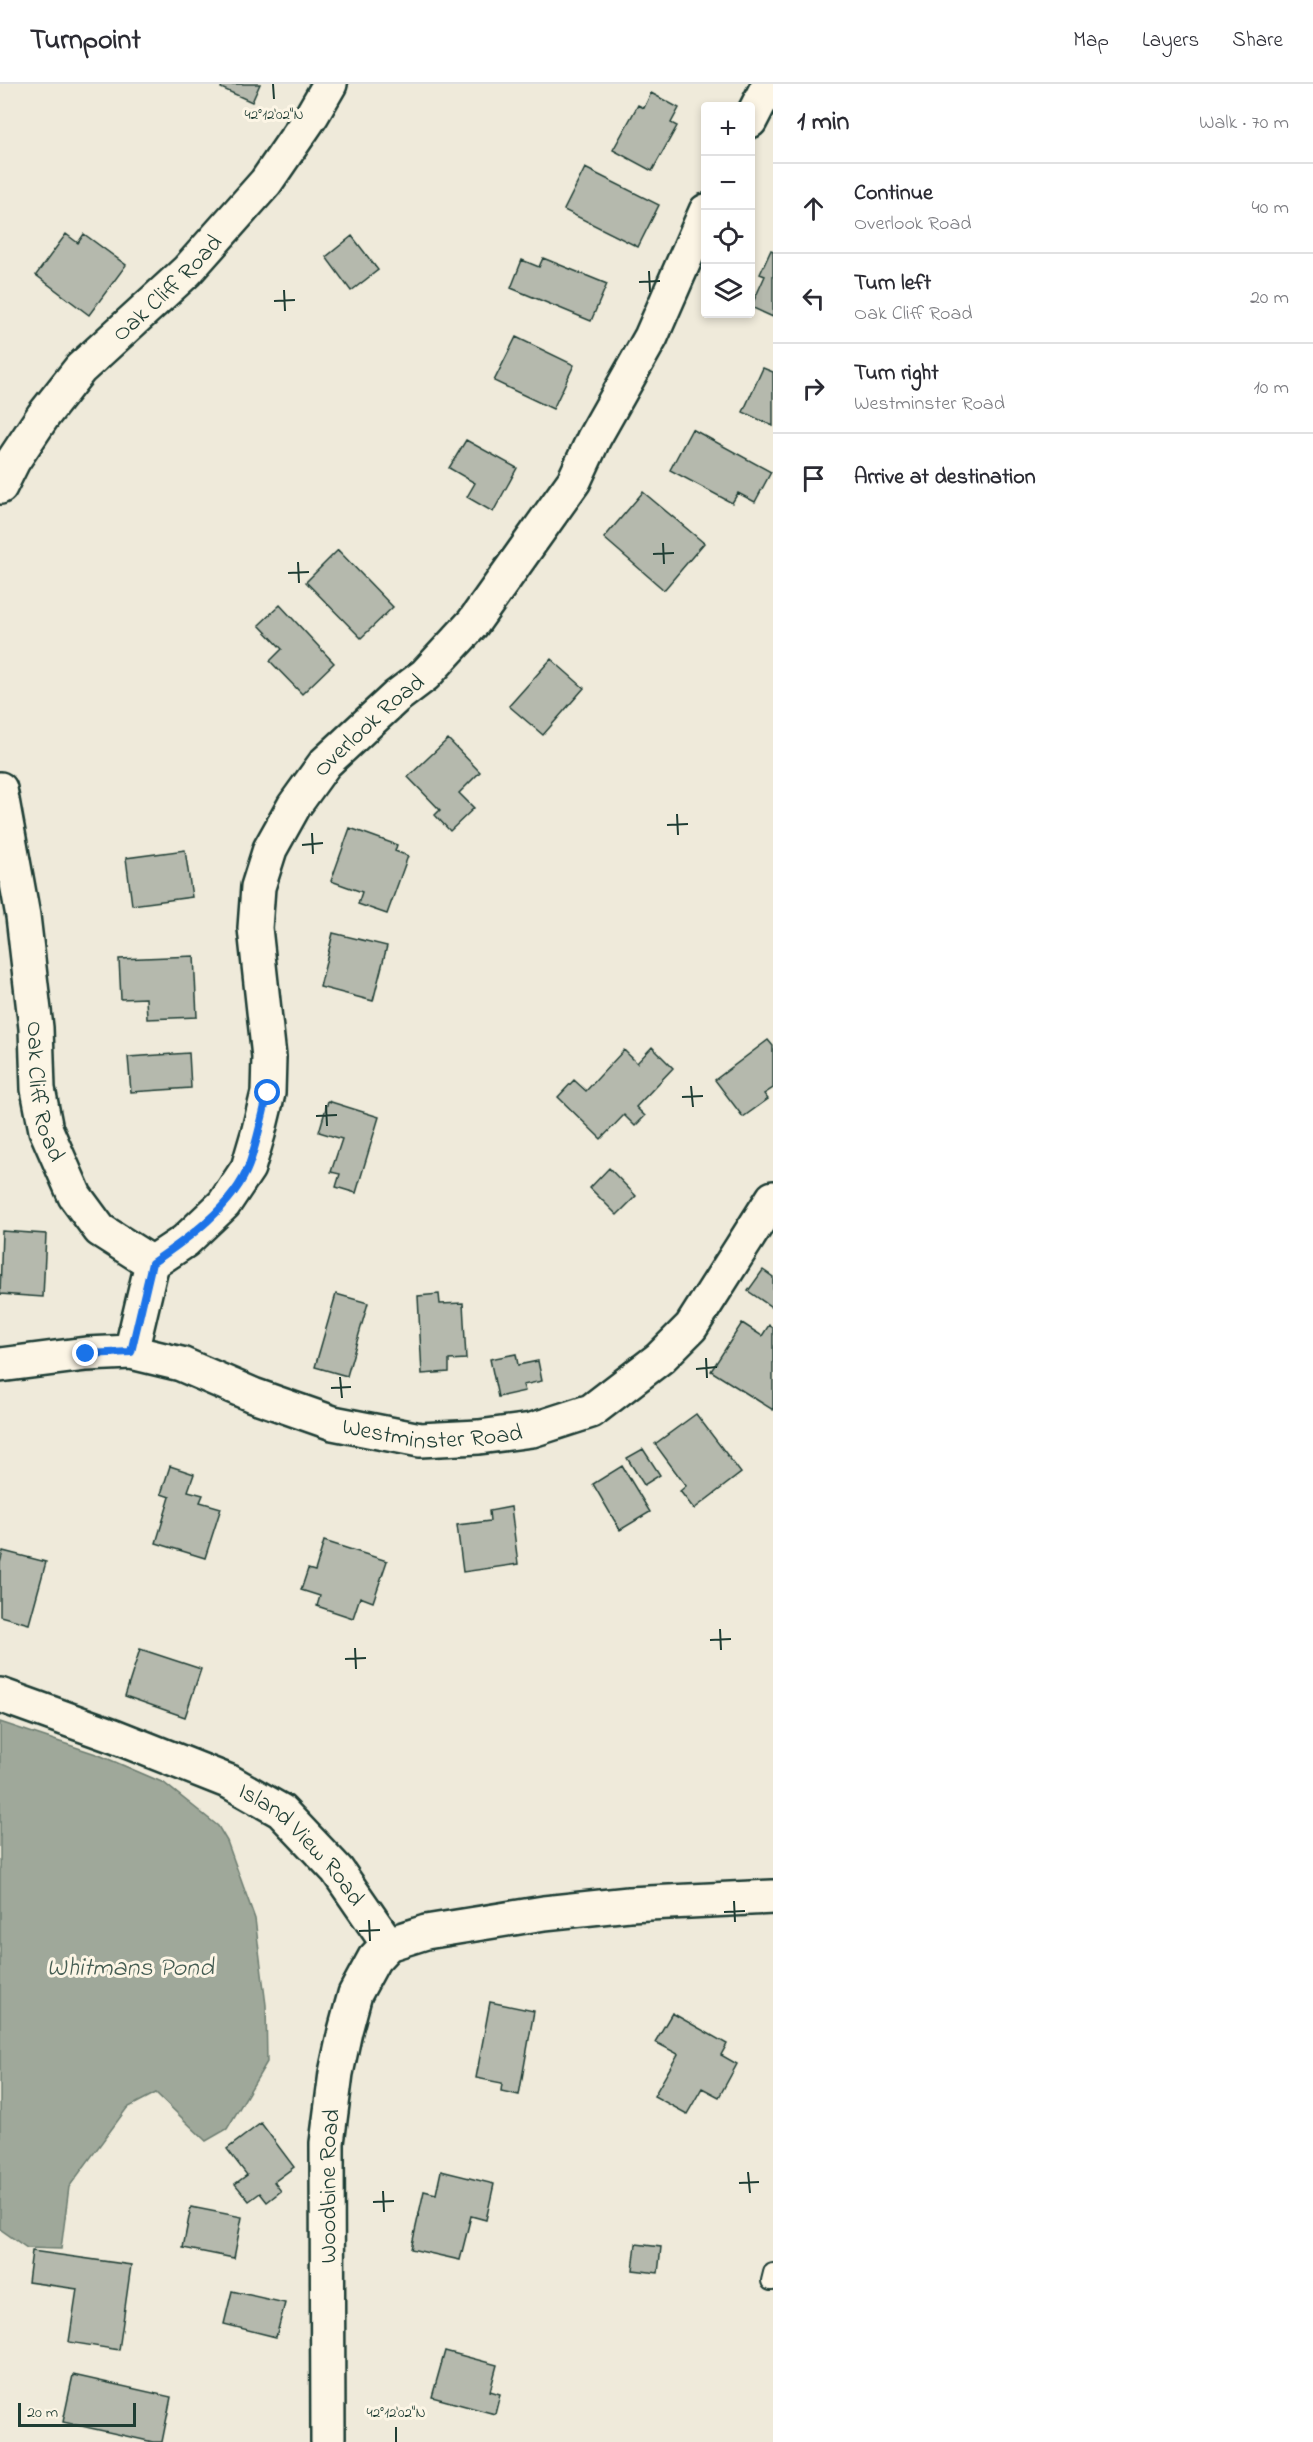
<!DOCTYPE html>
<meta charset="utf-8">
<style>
body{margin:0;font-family:"Indie Flower",sans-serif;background:#f2f2f3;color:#2b2b33}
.controls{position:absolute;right:18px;top:18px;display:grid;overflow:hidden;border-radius:6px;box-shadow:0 3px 9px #0003}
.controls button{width:54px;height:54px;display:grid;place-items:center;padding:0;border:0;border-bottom:2px solid #e1e1e2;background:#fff;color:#2b2b33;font:30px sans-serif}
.scale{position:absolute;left:18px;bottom:15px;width:118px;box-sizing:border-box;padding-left:6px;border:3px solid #1f3d34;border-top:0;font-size:16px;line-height:21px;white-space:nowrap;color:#1f3d34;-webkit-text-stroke:4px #fcf5e5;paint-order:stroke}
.stop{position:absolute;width:18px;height:18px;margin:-14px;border:4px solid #1a73e8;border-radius:50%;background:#fff}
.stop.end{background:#1a73e8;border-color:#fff;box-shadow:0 2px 6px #0008}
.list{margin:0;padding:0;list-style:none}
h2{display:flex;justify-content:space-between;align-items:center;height:78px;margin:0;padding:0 24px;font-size:26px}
h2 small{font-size:20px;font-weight:400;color:#7c7c81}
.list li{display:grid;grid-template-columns:39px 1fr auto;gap:18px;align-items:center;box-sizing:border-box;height:90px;padding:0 24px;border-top:2px solid #e1e1e2}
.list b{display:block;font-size:22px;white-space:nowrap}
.list p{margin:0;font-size:20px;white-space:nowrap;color:#7c7c81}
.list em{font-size:20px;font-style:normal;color:#7c7c81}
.icon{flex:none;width:33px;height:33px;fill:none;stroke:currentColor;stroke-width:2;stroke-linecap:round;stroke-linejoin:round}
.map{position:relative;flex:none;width:773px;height:2358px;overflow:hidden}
header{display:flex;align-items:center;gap:36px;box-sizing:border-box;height:84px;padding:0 30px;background:#fff;border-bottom:2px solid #e1e1e2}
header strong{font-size:28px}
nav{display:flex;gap:33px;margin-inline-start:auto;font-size:21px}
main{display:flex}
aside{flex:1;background:#fff}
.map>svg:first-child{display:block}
</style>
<header>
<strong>Turnpoint</strong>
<nav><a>Map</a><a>Layers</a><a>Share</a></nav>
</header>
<main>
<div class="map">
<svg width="773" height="2358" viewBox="0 0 773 2358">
<rect width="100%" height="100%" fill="#efeada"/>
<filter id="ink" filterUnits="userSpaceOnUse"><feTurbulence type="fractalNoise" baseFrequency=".0167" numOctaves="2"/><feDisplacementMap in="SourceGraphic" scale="12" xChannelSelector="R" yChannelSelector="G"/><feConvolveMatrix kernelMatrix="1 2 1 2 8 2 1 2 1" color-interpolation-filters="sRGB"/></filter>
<g filter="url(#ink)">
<path fill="#9fa89a" stroke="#6c7d71" stroke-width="1.5" d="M0,1638l99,33 65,28 54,43 9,15 28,78 11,86 1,57 -40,67 -21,12 -50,-48 -29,15 -58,79 -8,62 -34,-1 -27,-19z"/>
<path fill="#b5b9ad" stroke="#1f3d34" stroke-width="1.5" d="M223,0h37l-8,18 -31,-14z
M651,9l28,15 -8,15 6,3 -25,45 -39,-21 25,-45 6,3z
M585,84l74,37 -21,42 -74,-37z
M66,150l12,9 6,-9 42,31 -37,50 -53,-40z
M352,152l26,34 -27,21 -25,-34z
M771,166l2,1v66l-22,-10 14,-31 -5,-2z
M543,174l64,26 -16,37 -80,-33 11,-28 17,7z
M516,253l58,28 -21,44 -59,-28z
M763,284l10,4v54l-30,-14z
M692,345l79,43 -16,30 -17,-9 -6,10 -62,-33z
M466,356l51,28 -24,44 -26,-15 8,-14 -26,-15z
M643,408l61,51 -40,47 -60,-52z
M338,466l55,57 -32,31 -55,-56z
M280,521l54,58 -32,31 -32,-33 12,-12 -23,-24z
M551,575l33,29 -41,47 -34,-29z
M448,655l32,33 -21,21 15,15 -24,23 -15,-16 5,-5 -32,-33z
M350,744l47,17 -2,6 13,5 -21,58 -29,-10 4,-12 -31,-11z
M185,766l7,47 -60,8 -6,-47z
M333,849l54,13 -14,55 -53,-14z
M194,872l3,61 -50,2 -1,-21 -25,1 -2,-40z
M768,956l5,6v42l-9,6 4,5 -25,18 -28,-37z
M652,963l21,21 -37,39 9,9 -10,10 -11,-11 -23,24 -43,-42 16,-17 12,11 38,-41 13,13z
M189,969l2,35 -60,4 -3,-35z
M328,1017l51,16 -23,76 -20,-6 4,-13 -9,-2 11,-33 -23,-7z
M609,1084l27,28 -19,19 -27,-27z
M2,1147l44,3 -3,63 -43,-3z
M763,1186l10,7v31l-25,-17z
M336,1210l32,9 -21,73 -32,-9z
M439,1210l1,10 23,-1 3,56 -17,1v12l-27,2 -4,-78z
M742,1239l20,13 7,-11 4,3v82l-62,-39z
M516,1270l2,11 20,-4 4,20 -19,4 2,6 -27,6 -8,-38z
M696,1330l45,59 -47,36 -14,-18 6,-5 -31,-42z
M643,1365l17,26 -16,10 -17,-27z
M170,1382l24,8 -6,17 15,4 -3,7 21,6 -16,50 -49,-15 14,-46 -9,-3z
M622,1382l28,46 -30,18 -27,-46z
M511,1423l7,57 -55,8 -6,-47 33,-4 -1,-10z
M324,1457l63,20 -14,41 -13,-5 -7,21 -36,-12 3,-10 -19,-6 7,-21 7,2z
M3,1467l43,11 -17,62 -29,-8v-53z
M140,1565l61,20 -16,48 -60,-21z
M490,1918l44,9 -15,84 -18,-4 1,-8 -26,-5z
M672,1929l55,31 -6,11 16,9 -18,33 -17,-9 -15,26 -33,-18 24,-42 -23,-12z
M261,2039l33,44 -20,15 7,9 -14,11 -7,-9 -11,8 -14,-17 12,-9 -20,-26z
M441,2087l53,13 -8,36 -15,-4 -11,44 -49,-11 13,-58 12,3z
M191,2123l51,10 -8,41 -51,-10z
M636,2160l25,3 -3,26 -25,-3z
M32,2167l99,14 -12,85 -50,-8 8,-53 -49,-7z
M232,2207l53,12 -9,34 -52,-13z
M445,2267l52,14 -7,26 10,3 -5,20 -63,-17z
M73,2291l98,22 -9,45h-9l-90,-20z"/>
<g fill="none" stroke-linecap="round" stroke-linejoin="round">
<g stroke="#1f3d34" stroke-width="22">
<path id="service" d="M773,2189l-2,8h2"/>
</g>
<g stroke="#1f3d34" stroke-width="38">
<g id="minor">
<path d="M750,37l19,-37"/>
<path id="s1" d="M0,403l13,-26 30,-45 37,-47 107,-98 79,-89 46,-67 18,-31"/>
<path id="s2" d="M0,705l23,127 13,112 2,61 8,41 29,66 25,34 52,33 -21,89"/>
<path id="s3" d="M152,1179l33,-22 39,-37 24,-36 10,-34 10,-41 1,-36 -14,-129 3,-41 12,-38 24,-43 31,-43 71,-66 29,-22 48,-52 101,-142 20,-43 57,-101 55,-126"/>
<path id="s4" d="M0,1281l86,-11 45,-2 50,12 72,31 80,28 87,17 59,-3 53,-7 59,-19 69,-53 31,-31 82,-129"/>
<path id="s5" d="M0,1611l114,41 116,46 51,29 56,59 51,74"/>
<path id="s6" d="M328,2358l-1,-299 9,-70 9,-42 10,-37 19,-35 14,-15 38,-12 118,-19 85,-9 144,-7"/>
</g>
</g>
<use href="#service" stroke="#fcf5e5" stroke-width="18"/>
<use href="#minor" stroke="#fcf5e5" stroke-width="33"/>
</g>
</g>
<g fill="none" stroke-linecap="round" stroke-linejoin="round" filter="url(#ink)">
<path stroke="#1a73e8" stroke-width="8" d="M86,1270l45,-2 21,-89c34,-23 82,-57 97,-98 8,-23 13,-48 19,-72"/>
</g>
<path fill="none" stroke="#1f3d34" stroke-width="2" d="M273,0l1,15M649,187l1,21M639,198l21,-1M284,206l1,21M274,217l21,-1M663,459l1,21M653,470l21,-1M298,478l1,21M288,489l21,-1M677,730l1,21M667,741l21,-1M312,749l1,21M302,761l21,-2M691,1002l2,21M682,1013l21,-1M326,1021l1,21M316,1032l21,-1M706,1274l1,20M696,1285l21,-2M340,1293l2,21M331,1304l20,-1M720,1545l1,21M710,1556l21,-1M355,1564l1,21M345,1575l21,-1M734,1817l1,21M724,1828l21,-1M369,1836l1,21M359,1847l21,-1M748,2088l2,21M739,2099l20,-1M383,2107l1,21M373,2118l21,-1M396,2343v15"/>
<g text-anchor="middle" stroke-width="6" stroke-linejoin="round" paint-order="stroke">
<g font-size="24" fill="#1f3d34" stroke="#fcf5e5">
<text dy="8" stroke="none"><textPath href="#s1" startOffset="262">Oak Cliff Road</textPath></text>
<text dy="8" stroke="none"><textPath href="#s3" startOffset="621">Overlook Road</textPath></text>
<text dy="8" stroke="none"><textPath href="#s2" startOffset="306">Oak Cliff Road</textPath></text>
<text dy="8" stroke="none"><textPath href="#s4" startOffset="447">Westminster Road</textPath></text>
<text dy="8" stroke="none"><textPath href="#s5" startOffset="342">Island View Road</textPath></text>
<text dy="8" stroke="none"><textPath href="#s6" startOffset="256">Woodbine Road</textPath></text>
</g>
<g font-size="26" font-style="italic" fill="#455d53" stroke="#fcf5e5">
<text x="130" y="1891">Whitmans Pond</text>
</g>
</g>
<g font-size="15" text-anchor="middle" fill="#1f3d34" stroke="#fcf5e5" stroke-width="6" stroke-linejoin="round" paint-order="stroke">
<text x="274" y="35">42°12'02"N</text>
<text x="396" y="2333">42°12'02"N</text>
</g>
</svg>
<div class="controls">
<button>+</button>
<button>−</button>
<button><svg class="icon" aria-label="locate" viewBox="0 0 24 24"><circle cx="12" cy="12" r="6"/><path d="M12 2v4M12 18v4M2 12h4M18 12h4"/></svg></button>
<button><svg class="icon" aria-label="layers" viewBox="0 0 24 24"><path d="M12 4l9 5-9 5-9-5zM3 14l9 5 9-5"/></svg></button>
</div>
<div class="scale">20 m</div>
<div class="stop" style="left:268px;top:1009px"></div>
<div class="stop end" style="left:86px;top:1270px"></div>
</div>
<aside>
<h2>1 min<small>Walk · 70 m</small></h2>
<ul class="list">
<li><svg class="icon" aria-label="ahead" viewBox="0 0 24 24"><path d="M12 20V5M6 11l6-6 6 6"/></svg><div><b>Continue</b><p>Overlook Road</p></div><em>40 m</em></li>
<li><svg class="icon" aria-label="left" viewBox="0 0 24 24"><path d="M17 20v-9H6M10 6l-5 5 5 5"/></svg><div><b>Turn left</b><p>Oak Cliff Road</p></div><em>20 m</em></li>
<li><svg class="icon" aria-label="right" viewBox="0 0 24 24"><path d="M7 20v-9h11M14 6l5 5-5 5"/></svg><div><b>Turn right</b><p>Westminster Road</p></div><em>10 m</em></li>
<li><svg class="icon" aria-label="arrive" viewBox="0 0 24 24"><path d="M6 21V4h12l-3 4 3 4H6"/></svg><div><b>Arrive at destination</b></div></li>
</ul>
</aside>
</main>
